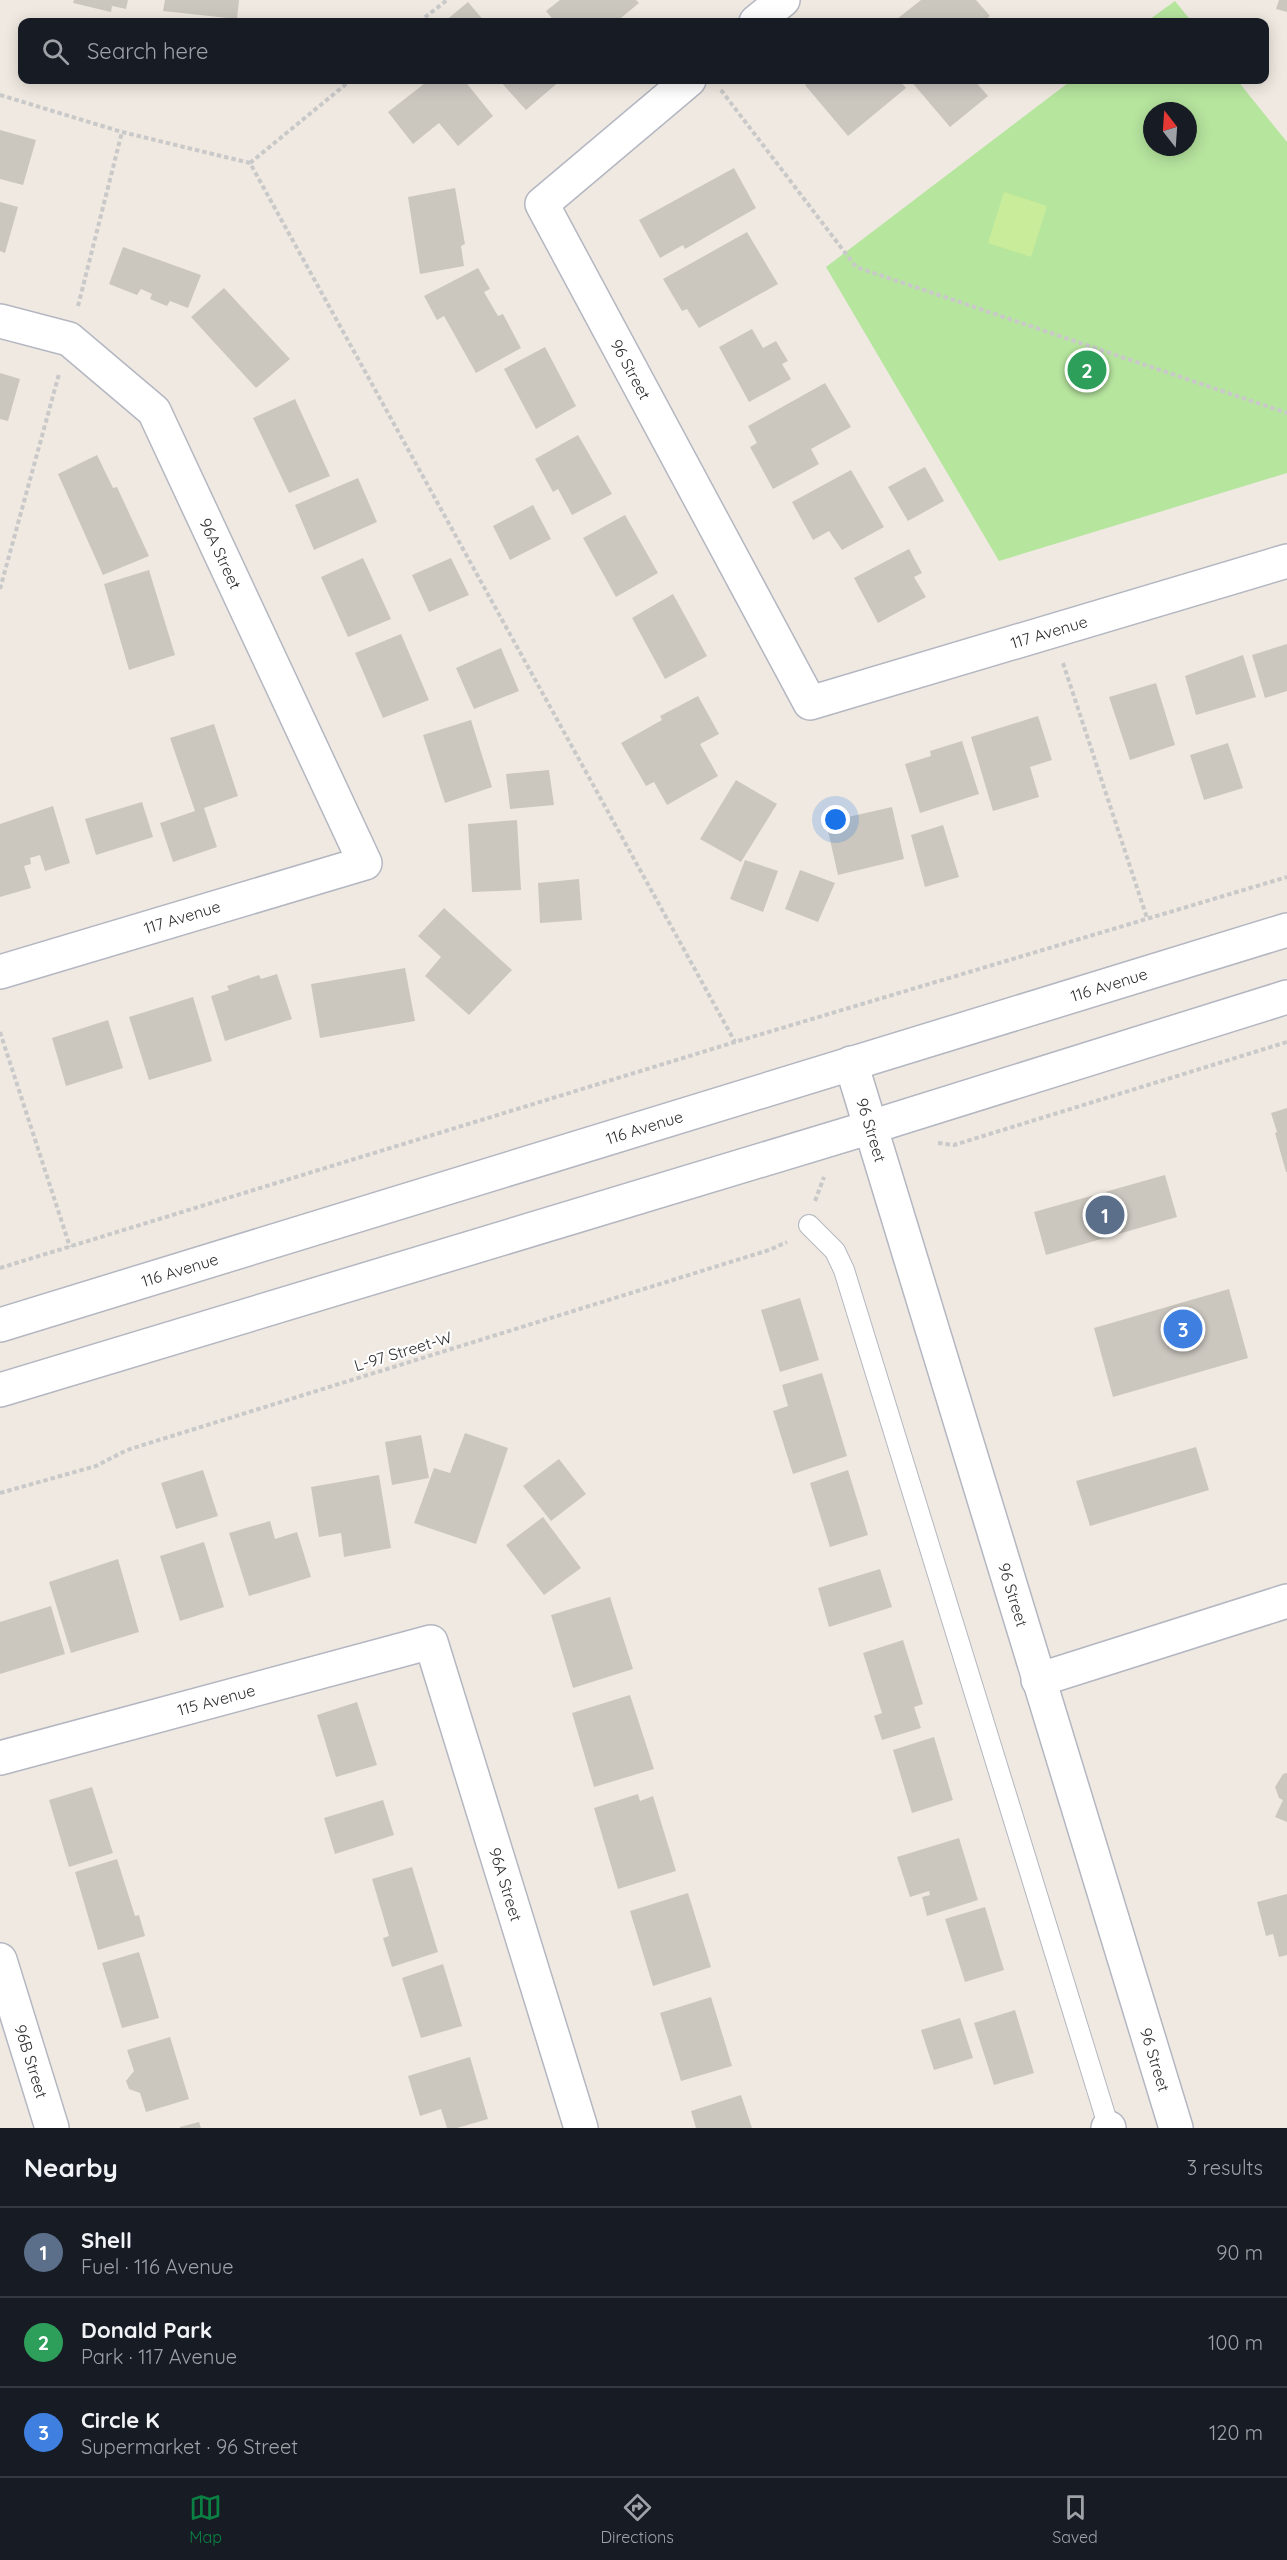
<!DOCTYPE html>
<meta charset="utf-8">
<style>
body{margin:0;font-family:Quicksand,sans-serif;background:#242831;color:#f1f3f6}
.compass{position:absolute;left:1143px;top:102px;width:54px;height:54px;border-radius:50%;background:#171b24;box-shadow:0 3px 15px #0003;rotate:343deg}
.you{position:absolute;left:836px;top:820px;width:21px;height:21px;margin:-15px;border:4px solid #fff;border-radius:50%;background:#1a73e8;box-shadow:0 0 0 9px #1a73e833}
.badge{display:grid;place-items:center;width:39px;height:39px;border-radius:50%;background:#0b8043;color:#fff;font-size:20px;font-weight:700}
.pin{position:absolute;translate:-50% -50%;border:3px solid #fff;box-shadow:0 2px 6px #0006}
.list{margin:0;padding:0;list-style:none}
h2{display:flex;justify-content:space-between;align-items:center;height:78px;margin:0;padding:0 24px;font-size:26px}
h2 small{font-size:20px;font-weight:400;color:#9ea1a6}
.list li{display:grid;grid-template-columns:39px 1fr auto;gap:18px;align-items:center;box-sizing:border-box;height:90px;padding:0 24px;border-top:2px solid #363941}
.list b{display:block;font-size:22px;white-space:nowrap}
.list p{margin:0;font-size:20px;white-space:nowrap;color:#9ea1a6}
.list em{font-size:20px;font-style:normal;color:#9ea1a6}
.icon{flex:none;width:33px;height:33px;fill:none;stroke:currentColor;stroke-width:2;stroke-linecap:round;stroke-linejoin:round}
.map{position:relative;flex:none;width:1287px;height:2128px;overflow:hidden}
.search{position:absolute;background:#171b24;box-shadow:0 3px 15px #0003;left:18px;right:18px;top:18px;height:66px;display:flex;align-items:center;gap:15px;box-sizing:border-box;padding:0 21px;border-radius:12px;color:#9ea1a6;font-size:22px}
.sheet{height:348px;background:#171b24}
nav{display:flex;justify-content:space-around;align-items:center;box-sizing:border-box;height:84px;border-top:2px solid #363941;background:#171b24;font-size:16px;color:#9ea1a6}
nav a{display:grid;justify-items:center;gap:3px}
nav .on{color:#0b8043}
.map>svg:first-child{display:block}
</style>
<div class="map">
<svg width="1287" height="2128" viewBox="0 0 1287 2128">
<rect width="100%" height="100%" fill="#efe9e1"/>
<path fill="#b6e59e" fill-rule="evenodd" d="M1175,1l17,21h-46z
M1072,80h165l50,62v331l-288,88 -173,-294zM1152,111h36v36h-36z"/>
<path fill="#c9ec9a" d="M1004,192l43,14 -16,51 -43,-14z"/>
<path fill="#cbc7bf" d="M74,0h54l-2,9 -14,-3 -1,6 -38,-9z
M165,0h74l-2,19 -74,-8z
M560,0h76l3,3 -23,19h-61l-9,-11z
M921,0h55l14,16 -7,6h-83l-3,-3z
M1279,0h8v12l-11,-3z
M468,2l17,20h-41z
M429,80h35l29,36 -35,30 -19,-23 -26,21 -25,-32z
M499,80h62l-35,30z
M812,80h87l7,8 -58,48 -43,-51z
M910,80h64l14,16 -38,31z
M0,130l36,10 -13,45 -23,-6z
M734,168l22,40 -71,41 -2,-4 -23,13 -21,-38z
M455,188l10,56 -4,2 3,20 -44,8 -12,-77z
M0,202l18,5 -13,46 -5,-2z
M747,232l31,52 -79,44 -12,-19 -5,2 -19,-32z
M123,247l78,28 -13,33 -18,-7 -3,5 -17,-7 2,-5 -11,-5 -4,6 -28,-11z
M478,268l12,21 -6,3 14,24 5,-2 18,34 -45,25 -32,-57 -7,4 -13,-24z
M224,288l66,71 -34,29 -65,-71z
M752,329l11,19 13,-7 12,20 -6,3 9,15 -42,23 -30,-55z
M545,347l31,59 -40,23 -32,-60z
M0,373l20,6 -12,42 -8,-2z
M825,383l26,44 -40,22 8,15 -46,25 -23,-42 7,-4 -9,-17z
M295,399l35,77 -41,17 -36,-75z
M578,435l34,59 -40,21 -14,-26 -5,3 -18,-33z
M97,455l16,33 4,-1 32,69 -46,19 -45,-101z
M925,467l19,34 -36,20 -20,-34z
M851,470l33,57 -42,23 -13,-19 -16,9 -21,-38z
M358,478l19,44 -63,28 -19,-45z
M533,505l18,34 -41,21 -17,-34z
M625,515l33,58 -42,24 -33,-59z
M909,549l13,24 -8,4 12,20 -48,26 -24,-45z
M363,558l28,61 -43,18 -27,-60z
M451,558l18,37 -40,17 -17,-37z
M149,570l26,85 -46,15 -25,-86z
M673,594l34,62 -42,23 -33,-61z
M401,634l28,66 -46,18 -28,-65z
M1287,644v47l-22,7 -13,-43z
M501,648l18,43 -45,18 -18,-41z
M1243,655l13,42 -60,18 -11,-39z
M1156,683l19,62 -45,15 -21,-63z
M698,696l21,38 -19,10 18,32 -51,29 -13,-23 -8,4 -25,-43 41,-23 -2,-4z
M1038,716l14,44 -22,7 9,30 -46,14 -22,-74z
M471,720l21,67 -47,16 -22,-68z
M214,724l24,72 -34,12 13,39 -44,15 -13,-39 35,-12 -25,-73z
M962,741l17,53 -59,19 -15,-49 26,-8 -1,-5z
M1228,743l15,45 -39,12 -14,-45z
M549,770l5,35 -44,4 -4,-35z
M736,780l41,24 -36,58 -41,-23z
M142,802l11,35 -57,18 -11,-36z
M53,806l17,57 -25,8 -5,-16 -10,3 1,6 -7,2 7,22 -31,9v-73z
M892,807l12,52 -66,16 -12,-53z
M517,820l4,70 -49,2 -4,-68z
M943,825l16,52 -34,10 -14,-52z
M745,860l33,11 -15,41 -33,-13z
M800,870l35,13 -17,39 -33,-13z
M579,879l3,41 -42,3 -2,-40z
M444,908l68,62 -43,45 -44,-39 16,-19 -23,-21z
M405,968l10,53 -95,17 -9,-54z
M277,974l15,45 -67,22 -14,-45 18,-6 -2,-4 32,-11 2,4z
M193,997l19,64 -63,19 -20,-63z
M108,1020l15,48 -57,18 -14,-48z
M1287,1108v64h-1l-11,-39 2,-1 -6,-19z
M1165,1175l12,42 -131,38 -12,-43z
M1229,1289l19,69 -135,39 -19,-69z
M800,1298l19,62 -39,12 -19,-62z
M822,1373l25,83 -54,18 -20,-63 15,-5 -6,-21z
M465,1433l43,15 -32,96 -62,-21 20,-55 16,5z
M421,1435l8,43 -37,7 -7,-43z
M1196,1447l13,43 -119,36 -14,-45z
M559,1459l27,35 -35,27 -28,-35z
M203,1470l15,46 -42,13 -15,-46z
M848,1470l20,65 -38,12 -20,-64z
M379,1475l12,73 -47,9 -3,-24 -22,4 -8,-50z
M543,1517l38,51 -37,27 -38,-50z
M270,1521l5,18 22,-7 14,45 -62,19 -20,-63z
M204,1542l20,65 -44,14 -20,-65z
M118,1559l21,73 -68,21 -22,-71z
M880,1569l12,38 -63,20 -11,-39z
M610,1597l23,72 -60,19 -22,-73z
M51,1606l14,48 -65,20v-52z
M903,1640l20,64 -9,3 7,21 -39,12 -8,-24 8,-3 -19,-60z
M630,1695l24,74 -60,18 -22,-74z
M357,1702l20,63 -41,12 -19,-62z
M934,1737l19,63 -41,13 -19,-63z
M1287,1773v49l-12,-5 8,-17 -4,-2 -4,-11 8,-13z
M92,1787l21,66 -44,14 -20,-67z
M638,1794l2,7 13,-5 23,75 -58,18 -24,-81z
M383,1800l11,35 -59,19 -11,-36z
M959,1838l19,62 -51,16 -5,-19 8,-2 -1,-4 -19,6 -13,-40z
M117,1859l18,57 4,-1 6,21 -47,14 -23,-78z
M412,1867l26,85 -46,15 -9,-29 6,-2 -17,-57z
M688,1893l23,74 -58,19 -23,-75z
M1287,1894v61l-8,2 -6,-23 -7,2 -9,-34z
M985,1907l19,63 -39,12 -20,-63z
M139,1952l20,66 -37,10 -20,-65z
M443,1964l19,62 -41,12 -19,-60z
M711,1997l21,69 -51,15 -21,-68z
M1015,2010l19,63 -40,12 -20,-62z
M960,2018l13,40 -39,12 -13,-40z
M170,2037l19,62 -43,13 -6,-19 -11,-4 -3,-8 8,-10 -7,-21z
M470,2057l18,62 -31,9h-10l-6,-19 -21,7 -12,-40z
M741,2095l11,33h-56l-5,-17z
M199,2122l2,6h-21v-1z"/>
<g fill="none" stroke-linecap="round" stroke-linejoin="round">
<g stroke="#b4b7c1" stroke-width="22">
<path id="lane" d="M809,1225l26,26 9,19 265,858"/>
</g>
<g stroke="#b4b7c1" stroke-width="36">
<g id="street">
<path d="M756,22l27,-22"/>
<path id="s1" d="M689,80l-147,124 268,499 477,-142"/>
<path id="s2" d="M0,321l69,18 85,72 211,452 -365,109"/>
<path d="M1038,1680l249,-79"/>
<path id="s3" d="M0,1758l431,-116 150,486"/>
<path id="s4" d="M0,1960l52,168"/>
<path d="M1108,2128h1"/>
</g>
</g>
<g stroke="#b4b7c1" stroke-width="36">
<g id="secondary">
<path id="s5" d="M851,1063l325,1065"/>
<path id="s6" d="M0,1325l1287,-395"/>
<path d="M0,1390l871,-263 416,-130"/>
</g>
</g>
<path stroke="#c9c9c9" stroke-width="4" stroke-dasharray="4.5 3" stroke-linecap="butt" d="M419,22l28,-22
M721,90l135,177 431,146
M0,95l122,37 128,31 485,879
M250,163l101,-83
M78,306l44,-174
M0,589l59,-215
M1063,663l84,255
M0,1032l70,215
M938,1143l16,2 333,-103
M815,1201l9,-24
M0,1268l735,-226 552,-165
M0,1493l96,-27 31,-16 642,-200 18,-8"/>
<use href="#lane" stroke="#fff" stroke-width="20"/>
<use href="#street" stroke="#fff" stroke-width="33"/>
<use href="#secondary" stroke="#fff" stroke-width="33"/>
</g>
<g text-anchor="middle" stroke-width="4.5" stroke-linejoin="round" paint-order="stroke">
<g font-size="16" fill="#2e2e2e" stroke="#fff">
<text dy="6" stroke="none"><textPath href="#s1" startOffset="380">96 Street</textPath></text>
<text dy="6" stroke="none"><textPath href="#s2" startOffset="340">96A Street</textPath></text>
<text dy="6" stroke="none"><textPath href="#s1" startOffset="1008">117 Avenue</textPath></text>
<text transform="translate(182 917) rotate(-17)" y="6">117 Avenue</text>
<text dy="6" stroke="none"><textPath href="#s6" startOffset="1160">116 Avenue</textPath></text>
<text dy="6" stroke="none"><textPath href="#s6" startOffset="674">116 Avenue</textPath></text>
<text dy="6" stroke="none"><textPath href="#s5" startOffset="70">96 Street</textPath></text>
<text dy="6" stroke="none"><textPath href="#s6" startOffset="188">116 Avenue</textPath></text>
<text transform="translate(403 1351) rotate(-17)" y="6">L-97 Street-W</text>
<text dy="6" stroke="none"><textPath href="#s5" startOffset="556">96 Street</textPath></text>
<text dy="6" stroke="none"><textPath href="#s3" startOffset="224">115 Avenue</textPath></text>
<text dy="6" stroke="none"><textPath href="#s3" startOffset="700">96A Street</textPath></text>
<text dy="6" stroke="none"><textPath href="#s5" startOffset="1042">96 Street</textPath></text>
<text dy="6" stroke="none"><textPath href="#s4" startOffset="106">96B Street</textPath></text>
</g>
</g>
</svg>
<svg class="compass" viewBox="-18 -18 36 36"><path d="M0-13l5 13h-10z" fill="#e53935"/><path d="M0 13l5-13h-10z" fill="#9ea1a6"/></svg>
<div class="you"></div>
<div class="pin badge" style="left:1105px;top:1215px;background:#5c6f8a">1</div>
<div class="pin badge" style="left:1087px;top:370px;background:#2e9e5b">2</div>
<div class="pin badge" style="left:1183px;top:1329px;background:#3f7fe0">3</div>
<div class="search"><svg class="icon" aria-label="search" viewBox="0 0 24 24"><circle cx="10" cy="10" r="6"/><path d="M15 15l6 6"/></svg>Search here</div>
</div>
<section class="sheet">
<h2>Nearby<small>3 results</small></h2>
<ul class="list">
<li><span class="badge" style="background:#5c6f8a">1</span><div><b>Shell</b><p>Fuel · 116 Avenue</p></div><em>90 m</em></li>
<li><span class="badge" style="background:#2e9e5b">2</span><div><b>Donald Park</b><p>Park · 117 Avenue</p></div><em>100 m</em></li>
<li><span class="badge" style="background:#3f7fe0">3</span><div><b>Circle K</b><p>Supermarket · 96 Street</p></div><em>120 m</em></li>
</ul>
</section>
<nav>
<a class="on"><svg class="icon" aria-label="map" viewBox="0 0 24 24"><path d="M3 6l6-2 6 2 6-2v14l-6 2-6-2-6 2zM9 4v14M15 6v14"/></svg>Map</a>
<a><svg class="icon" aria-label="directions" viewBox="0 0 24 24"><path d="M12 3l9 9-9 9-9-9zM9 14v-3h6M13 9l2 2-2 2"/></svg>Directions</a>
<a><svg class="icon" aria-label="saved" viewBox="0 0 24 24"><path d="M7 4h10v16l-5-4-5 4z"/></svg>Saved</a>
</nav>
